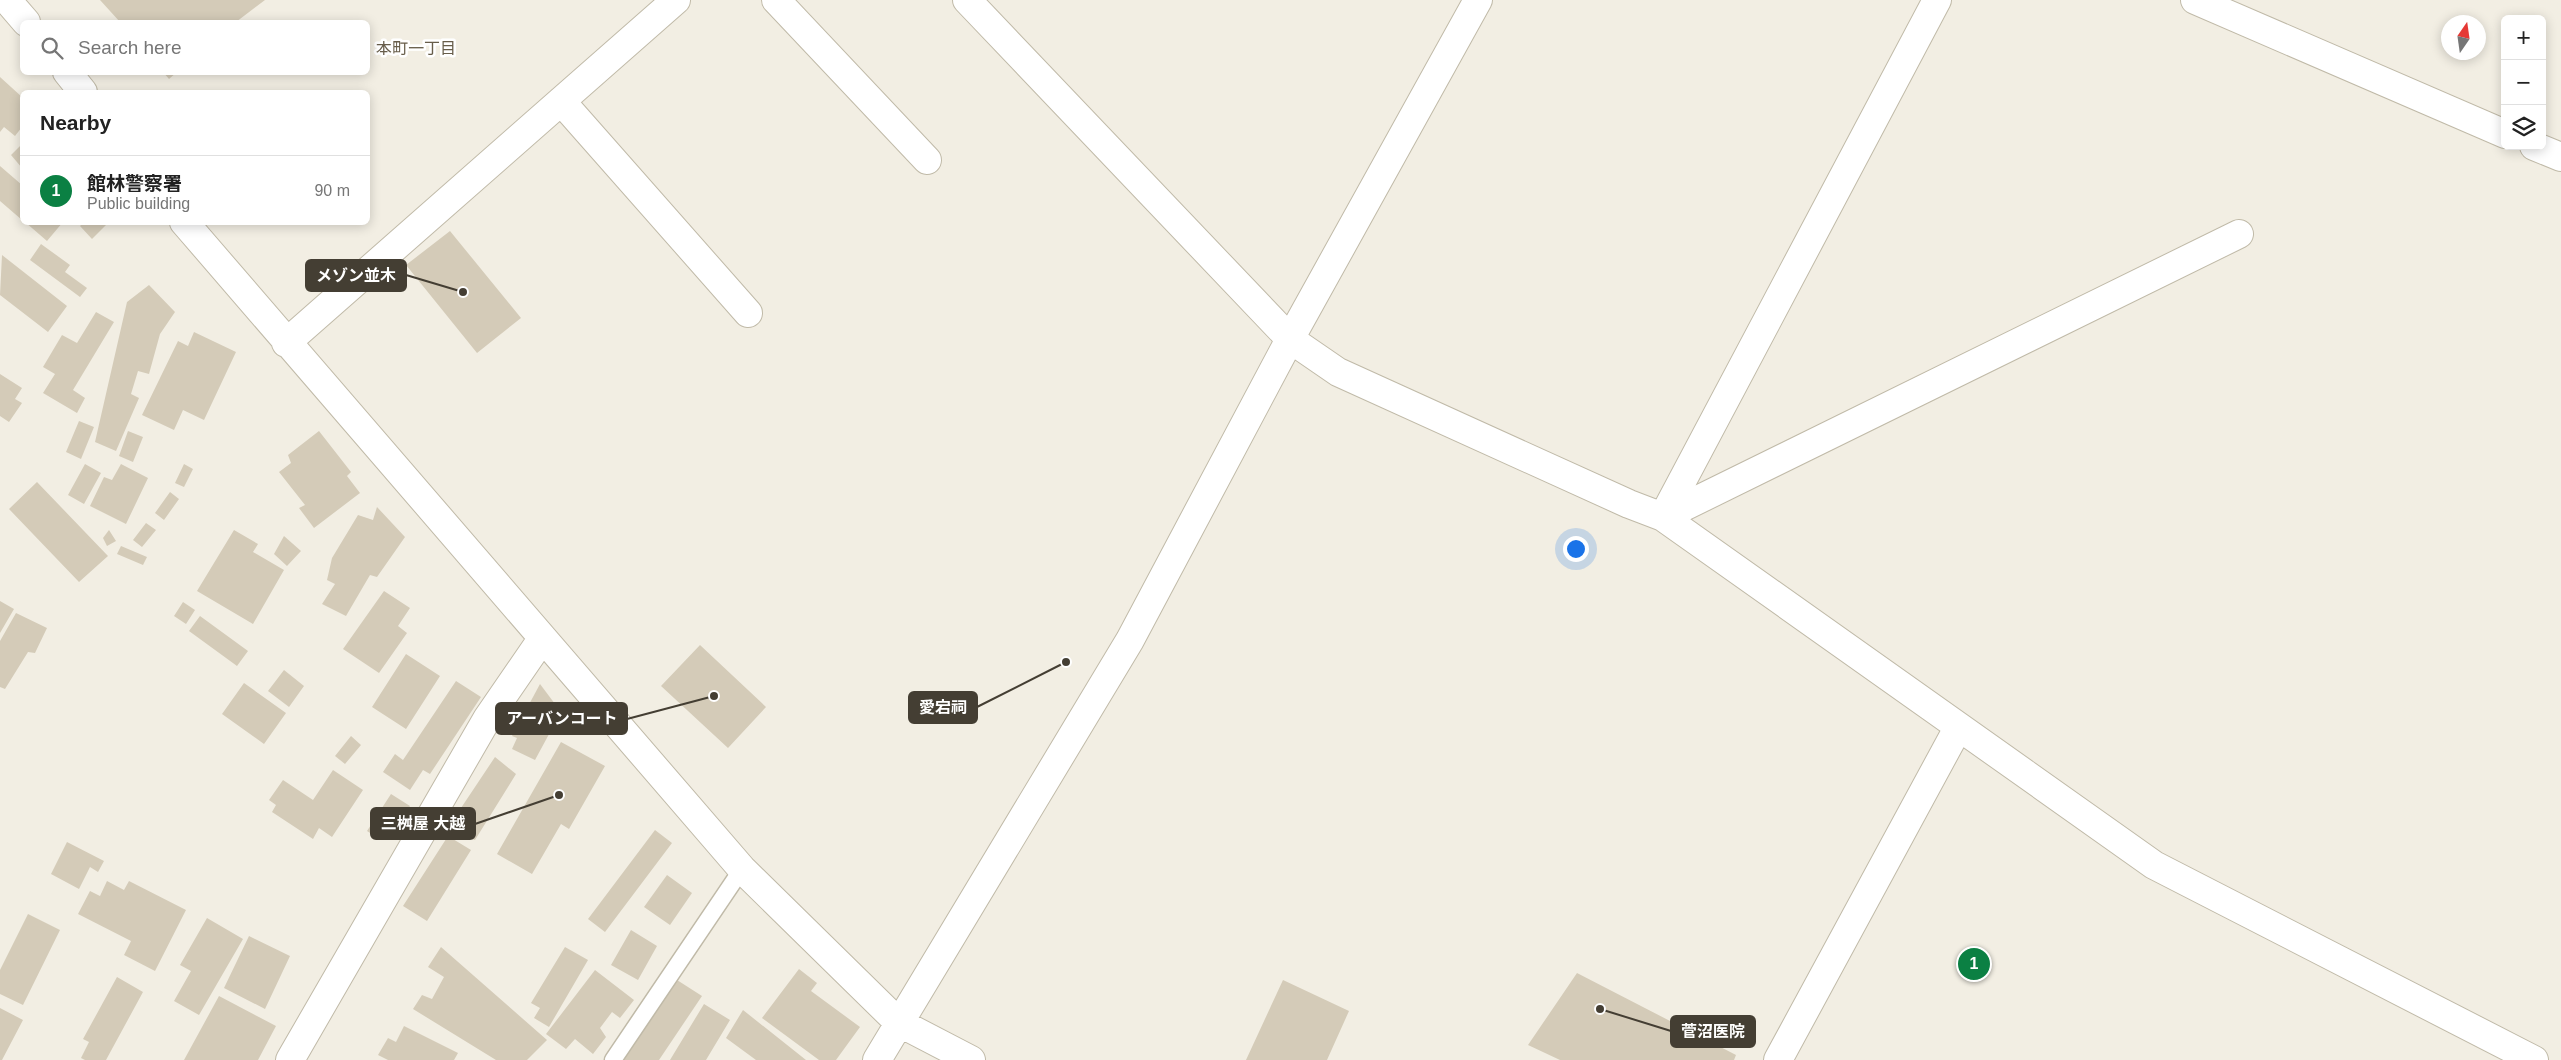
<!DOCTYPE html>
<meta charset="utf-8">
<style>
body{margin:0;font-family:Arial,"Noto Sans JP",sans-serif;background:#f6f6f6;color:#222}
.controls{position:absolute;right:15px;top:15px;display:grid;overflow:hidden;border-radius:8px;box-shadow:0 2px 12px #0003}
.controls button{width:45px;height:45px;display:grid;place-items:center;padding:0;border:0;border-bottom:1px solid #e0e0e0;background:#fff;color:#222;font:25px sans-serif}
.compass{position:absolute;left:2441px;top:15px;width:45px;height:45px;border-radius:50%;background:#fff;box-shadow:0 2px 12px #0003;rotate:13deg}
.you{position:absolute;left:1575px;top:548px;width:18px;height:18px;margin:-12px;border:4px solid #fff;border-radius:50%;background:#1a73e8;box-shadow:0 0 0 8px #1a73e833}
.badge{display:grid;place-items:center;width:32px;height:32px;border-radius:50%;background:#0b8043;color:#fff;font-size:16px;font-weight:700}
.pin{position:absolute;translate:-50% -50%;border:2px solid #fff;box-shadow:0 1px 5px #0006}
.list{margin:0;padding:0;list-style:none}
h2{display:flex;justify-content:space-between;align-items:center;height:65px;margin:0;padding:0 20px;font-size:21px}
h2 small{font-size:16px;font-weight:400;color:#767676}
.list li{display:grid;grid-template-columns:32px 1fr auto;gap:15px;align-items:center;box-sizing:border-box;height:70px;padding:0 20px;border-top:1px solid #e0e0e0}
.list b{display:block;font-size:19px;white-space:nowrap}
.list p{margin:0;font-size:16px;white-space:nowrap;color:#767676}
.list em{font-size:16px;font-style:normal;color:#767676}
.icon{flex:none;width:28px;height:28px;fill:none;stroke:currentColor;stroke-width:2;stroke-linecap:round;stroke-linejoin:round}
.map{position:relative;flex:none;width:2561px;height:1060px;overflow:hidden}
.search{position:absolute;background:#fff;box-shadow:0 2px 12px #0003;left:20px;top:20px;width:350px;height:55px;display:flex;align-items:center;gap:12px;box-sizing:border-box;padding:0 18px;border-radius:8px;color:#767676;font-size:19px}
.panel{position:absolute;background:#fff;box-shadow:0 2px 12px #0003;left:20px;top:90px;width:350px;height:135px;border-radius:8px}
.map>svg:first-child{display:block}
</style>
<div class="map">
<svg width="2561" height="1060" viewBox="0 0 2561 1060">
<rect width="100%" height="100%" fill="#f2eee3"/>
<path fill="#d4cbb8" d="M100,0h165l-29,22h-116z
M163,72h14l-8,7z
M0,77l22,20v30l-7,9 -11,-9 -4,5z
M22,144v24l-11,-13z
M0,166l22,19v35l-22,-19z
M25,222h38l-16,19z
M84,222h25l-17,17 -12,-13z
M450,231l71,87 -44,35 -71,-88z
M41,244l29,21 -5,7 22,16 -7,9 -50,-37z
M2,255l65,51 -19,26 -48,-37z
M149,285l26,27 -15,22 -11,40 -11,-3 -7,23 8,4 -23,53 -21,-9 32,-140z
M96,312l18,10 -41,68 12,8 -8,15 -34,-20 12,-19 -12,-7 19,-32 15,8z
M194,332l42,20 -32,68 -21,-10 -9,20 -32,-15 36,-74 10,5z
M0,374l22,14 -7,11 7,4 -13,19 -9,-6z
M79,421l15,6 -13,32 -15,-7z
M128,431l15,6 -10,25 -14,-6z
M319,431l32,41 -4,4 13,17 -46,35 -15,-20 6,-3 -26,-33 12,-9 -3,-8z
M85,464l16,9 -17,31 -16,-9z
M121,464l27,14 -22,46 -36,-18 14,-29 8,3z
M184,464l9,5 -9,18 -9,-4z
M37,482l71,74 -29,26 -70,-73z
M170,492l9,7 -15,21 -9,-7z
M377,507l28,30 -28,40 -7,-2 -24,41 -24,-12 13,-20 -8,-4 5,-22 26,-43 15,5z
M146,523l10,7 -14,17 -9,-7z
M109,530l7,11 -9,5 -4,-8z
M234,530l24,14 -5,8 31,18 -31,54 -56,-33z
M284,536l17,15 -14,15 -13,-12z
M121,546l26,11 -4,8 -26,-11z
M384,591l26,17 -12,18 9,7 -28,40 -36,-24z
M0,601l14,8 -14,24z
M183,602l12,8 -9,14 -12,-8z
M16,613l31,15 -12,25 -7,-1 -23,37 -5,-2v-46z
M200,616l48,35 -11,15 -48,-35z
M700,645l66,62 -38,41 -67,-62z
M406,654l34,22 -34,53 -34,-22z
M284,670l20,16 -15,21 -21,-16z
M456,681l25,16 -51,77 -7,-4 -13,20 -27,-18 12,-18 8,6z
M244,683l42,30 -22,31 -42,-30z
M540,684l21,28 -26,48 -23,-11 5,-11 -5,-2z
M351,736l10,9 -16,19 -10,-8z
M561,742l44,24 -36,63 -8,-5 -29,50 -35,-20z
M495,757l21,17 -41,66 -17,-5 1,-24z
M333,770l30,20 -31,47 -13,-9 -6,11 -41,-27 4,-7 -7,-5 14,-20 30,20z
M391,794l19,12 -19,30 -6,-3 -4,7 -14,-9z
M655,830l17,13 -67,89 -17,-13z
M448,836l23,14 -44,71 -24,-15z
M67,842l37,19 -6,11 -8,-5 -11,22 -28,-15z
M667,875l25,18 -22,32 -26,-18z
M107,881l17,9 5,-9 57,29 -31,61 -31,-16 7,-14 -53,-27 12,-23 10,5z
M28,914l32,16 -37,75 -23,-11v-24z
M207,918l36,21 -44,76 -25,-14 17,-30 -11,-6z
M631,930l26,16 -19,34 -27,-15z
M249,936l41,20 -25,53 -41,-21z
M441,947l106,93 -20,20h-31l-83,-51 9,-14 10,4 12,-22 -16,-10z
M565,947l23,13 -39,67 -15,-9 6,-10 -9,-5z
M799,969l18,14 -6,8 49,36 -24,33h-17l-57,-42z
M595,970l39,30 -14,18 -8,-6 -12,16 6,9 -13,17 -18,-15 -9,10 -20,-15z
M1577,973l159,82 -2,5h-174l-32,-15z
M117,977l26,15 -37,68h-21l-4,-2 8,-16 -6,-3z
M677,980l25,16 -43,64h-36z
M1283,980l66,31 -22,49h-81z
M219,996l57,30 -18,34h-74z
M704,1004l26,16 -24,40h-36z
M0,1008l23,12 -21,40h-2z
M743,1010l63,50h-50l-30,-22z
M404,1026l54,27 -4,7h-66l-10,-5 10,-17 8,4z"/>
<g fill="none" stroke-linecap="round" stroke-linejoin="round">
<g stroke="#c0baa8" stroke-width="19">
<path id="service" d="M613,1060l129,-191"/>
</g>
<g stroke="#c0baa8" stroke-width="30">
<path id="minor" d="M7,0l19,22
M776,0l151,160
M967,0l323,339 48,33 291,132 34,13 576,-283
M1937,0l-274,517 491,348 380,195
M2195,0l310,134
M67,72l16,20
M561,101l187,212
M2534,146l27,11
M184,222l558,647 156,153 73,38
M286,343l390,-343
M290,1060l197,-341 55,-80
M877,1060l253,-420 160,-301 188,-339
M1778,1060l180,-332"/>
</g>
<use href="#service" stroke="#fff" stroke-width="16"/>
<use href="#minor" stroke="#fff" stroke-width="28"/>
</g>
<g text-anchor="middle" stroke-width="5" stroke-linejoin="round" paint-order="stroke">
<g font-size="16" fill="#675d4a" stroke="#fff">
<text x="416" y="54">本町一丁目</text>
</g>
</g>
<path fill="none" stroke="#443e33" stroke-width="2" d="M463 292L406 275M1066 662L977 707M714 696L627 719M559 795L475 824M1600 1009L1671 1031"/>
<g fill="#443e33" stroke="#fff" stroke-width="2">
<circle cx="463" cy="292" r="5"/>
<circle cx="1066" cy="662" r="5"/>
<circle cx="714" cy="696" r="5"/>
<circle cx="559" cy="795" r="5"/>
<circle cx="1600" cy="1009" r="5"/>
</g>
<g fill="#443e33" stroke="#443e33" stroke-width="2">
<rect x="306" y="260" width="100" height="31" rx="5"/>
<rect x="909" y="692" width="68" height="31" rx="5"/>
<rect x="496" y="703" width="131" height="31" rx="5"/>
<rect x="371" y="808" width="104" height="31" rx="5"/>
<rect x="1671" y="1016" width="84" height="31" rx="5"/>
</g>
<g font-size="16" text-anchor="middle" font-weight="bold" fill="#fff">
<text x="356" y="281">メゾン並木</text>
<text x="943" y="713">愛宕祠</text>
<text x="562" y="724">アーバンコート</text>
<text x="423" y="829">三桝屋 大越</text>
<text x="1713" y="1037">菅沼医院</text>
</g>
</svg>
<div class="controls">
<button>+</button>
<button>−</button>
<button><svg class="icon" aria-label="layers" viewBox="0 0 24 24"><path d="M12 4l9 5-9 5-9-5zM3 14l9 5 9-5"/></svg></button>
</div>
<svg class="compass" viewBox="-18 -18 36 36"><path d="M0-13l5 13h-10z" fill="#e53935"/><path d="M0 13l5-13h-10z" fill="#767676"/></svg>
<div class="you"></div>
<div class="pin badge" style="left:1974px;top:964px">1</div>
<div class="search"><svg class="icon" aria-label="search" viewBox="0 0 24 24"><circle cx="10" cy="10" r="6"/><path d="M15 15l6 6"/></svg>Search here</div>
<section class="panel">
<h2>Nearby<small></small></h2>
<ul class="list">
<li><span class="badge">1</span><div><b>館林警察署</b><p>Public building</p></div><em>90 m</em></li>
</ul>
</section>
</div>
